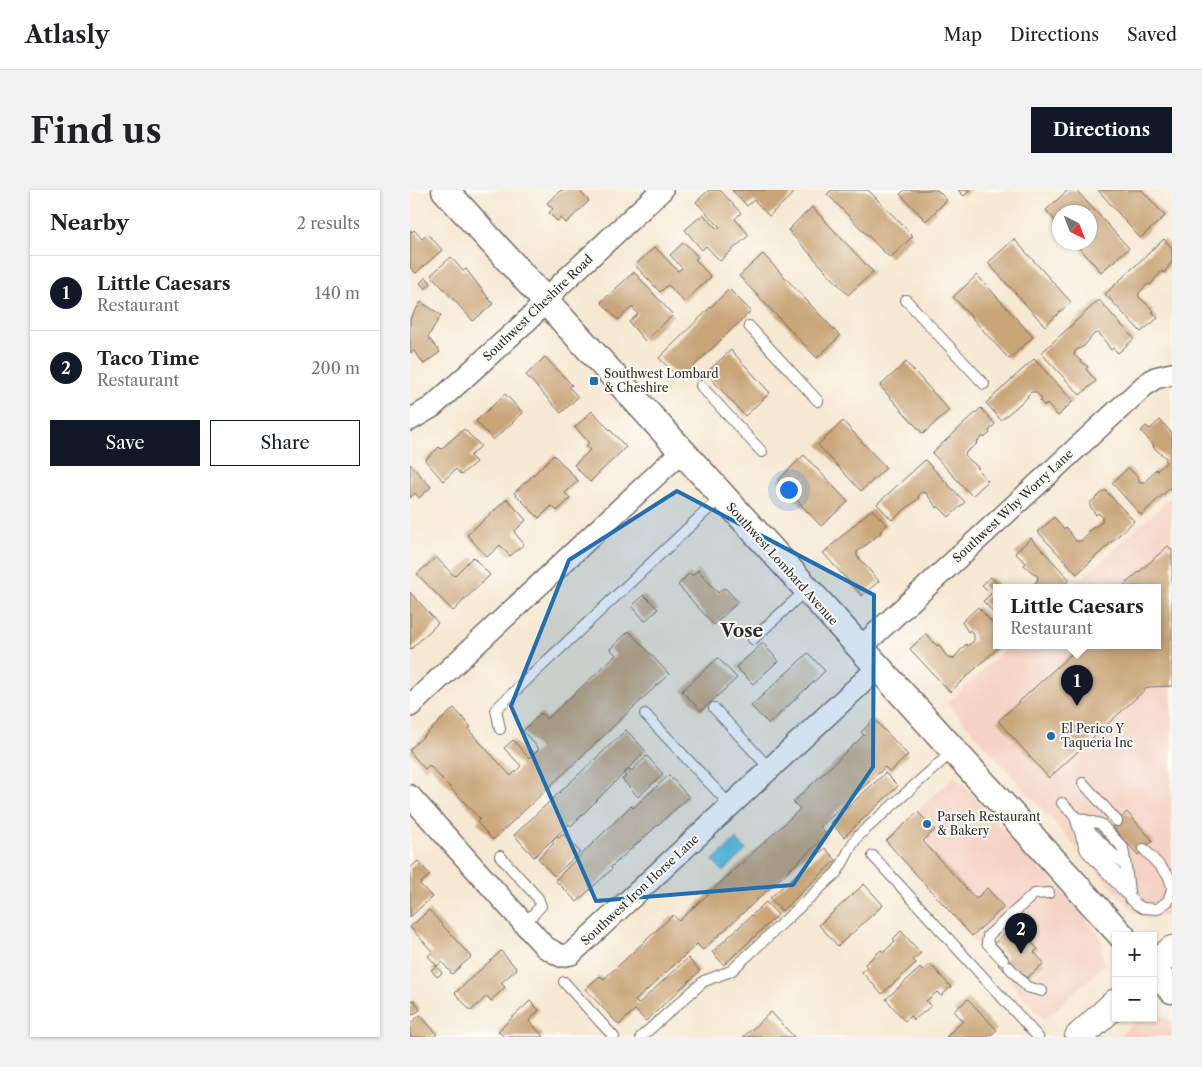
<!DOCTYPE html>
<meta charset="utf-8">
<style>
body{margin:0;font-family:"Libre Caslon Text",serif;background:#f2f2f2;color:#202124}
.controls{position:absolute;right:15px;bottom:15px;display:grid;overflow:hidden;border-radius:0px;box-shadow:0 1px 4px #0004}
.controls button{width:45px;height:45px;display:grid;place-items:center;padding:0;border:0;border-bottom:1px solid #e0e0e0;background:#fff;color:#202124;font:25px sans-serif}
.compass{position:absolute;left:642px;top:15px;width:45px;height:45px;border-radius:50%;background:#fff;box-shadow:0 1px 4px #0004;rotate:138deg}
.you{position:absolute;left:378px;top:299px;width:18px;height:18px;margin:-12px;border:4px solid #fff;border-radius:50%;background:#1a73e8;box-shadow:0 0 0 8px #1a73e833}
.badge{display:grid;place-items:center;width:32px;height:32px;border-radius:50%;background:#111827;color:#fff;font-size:16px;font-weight:700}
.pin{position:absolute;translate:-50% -41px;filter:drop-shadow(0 1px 2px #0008)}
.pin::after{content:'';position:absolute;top:26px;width:18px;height:15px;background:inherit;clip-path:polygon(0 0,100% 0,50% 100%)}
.popup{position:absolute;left:583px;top:394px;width:168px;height:65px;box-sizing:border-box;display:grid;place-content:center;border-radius:0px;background:#fff;filter:drop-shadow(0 1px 4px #0005);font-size:16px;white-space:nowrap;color:#757577}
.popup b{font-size:19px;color:#202124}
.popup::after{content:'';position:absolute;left:50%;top:100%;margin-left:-10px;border:10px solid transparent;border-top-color:#fff}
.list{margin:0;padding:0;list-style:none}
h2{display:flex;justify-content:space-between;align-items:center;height:65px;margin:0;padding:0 20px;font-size:21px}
h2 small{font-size:16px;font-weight:400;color:#757577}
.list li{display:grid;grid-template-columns:32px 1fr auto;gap:15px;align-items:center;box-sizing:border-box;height:75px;padding:0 20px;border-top:1px solid #e0e0e0}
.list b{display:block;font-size:19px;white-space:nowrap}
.list p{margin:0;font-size:16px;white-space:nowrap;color:#757577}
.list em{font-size:16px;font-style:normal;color:#757577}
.actions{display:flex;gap:10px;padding:15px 20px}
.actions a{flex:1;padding:11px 0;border:1px solid #111827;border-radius:0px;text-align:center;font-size:18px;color:#111827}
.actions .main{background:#111827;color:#fff}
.map{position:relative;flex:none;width:762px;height:847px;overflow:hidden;border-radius:0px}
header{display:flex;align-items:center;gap:30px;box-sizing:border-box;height:70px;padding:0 25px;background:#fff;border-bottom:1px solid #e0e0e0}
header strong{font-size:24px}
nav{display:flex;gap:28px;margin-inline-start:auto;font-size:18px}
.intro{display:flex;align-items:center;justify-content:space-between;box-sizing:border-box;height:120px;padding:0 30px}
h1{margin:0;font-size:35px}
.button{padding:12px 22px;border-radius:0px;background:#111827;color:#fff;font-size:18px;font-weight:700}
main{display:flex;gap:30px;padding:0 30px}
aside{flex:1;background:#fff;border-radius:0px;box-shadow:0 1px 4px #0004}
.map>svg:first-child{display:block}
</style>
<header>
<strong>Atlasly</strong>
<nav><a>Map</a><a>Directions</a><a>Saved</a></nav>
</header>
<div class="intro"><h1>Find us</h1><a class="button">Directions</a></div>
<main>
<aside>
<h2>Nearby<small>2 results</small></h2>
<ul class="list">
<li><span class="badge">1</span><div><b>Little Caesars</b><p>Restaurant</p></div><em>140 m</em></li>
<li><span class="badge">2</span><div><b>Taco Time</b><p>Restaurant</p></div><em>200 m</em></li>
</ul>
<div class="actions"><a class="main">Save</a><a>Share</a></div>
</aside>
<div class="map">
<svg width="762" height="847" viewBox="0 0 762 847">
<rect width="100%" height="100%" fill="#fdfcf7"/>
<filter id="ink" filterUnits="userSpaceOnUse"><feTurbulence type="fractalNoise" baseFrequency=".02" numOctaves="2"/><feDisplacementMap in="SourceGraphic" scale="10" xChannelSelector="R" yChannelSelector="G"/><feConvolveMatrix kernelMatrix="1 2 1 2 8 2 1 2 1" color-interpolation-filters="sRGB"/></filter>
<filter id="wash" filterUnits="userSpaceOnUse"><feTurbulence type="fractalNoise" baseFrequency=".0096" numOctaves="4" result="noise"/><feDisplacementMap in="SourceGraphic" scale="20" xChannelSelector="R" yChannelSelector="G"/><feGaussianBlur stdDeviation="1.12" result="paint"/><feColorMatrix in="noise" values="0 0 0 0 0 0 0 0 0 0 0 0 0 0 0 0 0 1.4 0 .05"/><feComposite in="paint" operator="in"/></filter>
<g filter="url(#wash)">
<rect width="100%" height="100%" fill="#f6e8d2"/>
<path fill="#f5d2c3" d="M762,306v413l-7,7 -19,3 -14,-9 -185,-207 63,-58h147v-58h-84z
M545,586l88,97 2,-1 57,66 2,27 -60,55 -160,-180z
M753,826l9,10v11h-54l21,-19z"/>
<path fill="#62c4e0" stroke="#467886" d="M326,649l10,11 -23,22 -10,-12z"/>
<g id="blocks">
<path fill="#c9a578" d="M151,0h18l10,11 -23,22 -5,-5 -4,3 -8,-8 4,-4 -6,-6z
M299,0h11l21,23 -6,6 14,16 -29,26 -14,-15 -4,4 -17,-20 18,-16 14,15 3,-2 -24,-25z
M322,0h65l-28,26 -15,-16 -7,6z
M422,0h36l45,46 -23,22 -63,-64z
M495,0h32l10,10 -21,21 -26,-27z
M548,0h13l-7,6z
M658,0h8l53,58 -28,24 -27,-30h16v-30h-30v14l-14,-16z
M688,0h44l23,26 -25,22z
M402,17l61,65 -25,23 -60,-65z
M0,40l2,2 2,-2 8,9 6,-5 14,16 -26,23 -6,-6z
M604,49l57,63 -26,24 -57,-63z
M754,49l8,9v14l-8,11 -2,-2 -12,14 -2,-1 -9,9v4l15,14 -2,1 6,6 -17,14 -36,-38z
M274,52l14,15 -3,2 16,18 -27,25 -16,-17 -8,7 -25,-27 20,-18 23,24 4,-3 -12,-13z
M353,64l77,82 -23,22 -78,-82z
M41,67l12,14 3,-2 27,35 -20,17 -42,-46z
M224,82l39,43 -28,26 -16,-19 9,-8 -6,-7 -14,13 -17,-18z
M567,85l56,62 -24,22 -56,-62z
M16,87l5,6 -6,6 -5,-6z
M319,99l22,22 -71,68 -21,-21z
M689,110l35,39 -16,14 -5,-5 -2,2 -11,-16 -5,-1 -11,13 -9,5 -1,4 14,12 -2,2 10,12 -16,14 -39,-42z
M11,112l20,13 -13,22 12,15 -16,12 -10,-13 -4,2v-34z
M321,160l39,43 -25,23 -39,-43z
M135,167l27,28 -3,2 9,10 -17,16 -35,-38z
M624,169l39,42 -15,15 -11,-12 -2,2 -5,-5 2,-2 -6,-7h-5l-4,4 1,1 -27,23 -15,-17z
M496,172l43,48 -26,24 -43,-48z
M95,204l18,19 -30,27 -17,-19z
M571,218l14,16 -6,7 1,2 -6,5 -1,-2 -7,7 1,1 -11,8 -1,4 14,12 -2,1 11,12 -16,15 -40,-43z
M182,221l34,36 -36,35 -16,-17 16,-15 -4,-4 3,-3 -14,-16z
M750,230l12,13v53l-31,29 -29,-32 16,-15 9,8 3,6h5l11,-13 1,2 8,-8 1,-5 -13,-11 1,-1 -13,-15 5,-5 4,3z
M433,231l43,47 -25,23 -43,-46z
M54,239l17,17 -11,10 6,6 -15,13 -5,-6 -13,12 -18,-21 14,-13 2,2z
M144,265l24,26 -13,12 5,6 -13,12 -5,-5 -13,12 -25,-25z
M394,265l44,47 -27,24 -43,-46z
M515,270l40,42 -16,15 -11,-11 -1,2 -11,-15 -4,-1 -4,4 1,2 -27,22 -15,-16z
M0,274l21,23 -12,11 -4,-5 -5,5z
M695,300l29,31 -57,53 -39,-42 16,-15 10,12 2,-2 10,14h5l8,-7 -2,-2 15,-10v-5l-4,-4 -2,2 -7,-11z
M97,309l19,21 -12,12 10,12 -14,12 -10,-11 -13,12 -20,-22z
M462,319l15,16 -7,6 1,2 -24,19v4l22,25 -17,15 -39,-43z
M621,348l39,42 -8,7h-31l6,-6 1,-4 -14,-12 2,-2 -11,-10z
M758,356l4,4v136l-24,1 -99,91 -51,-57 83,-76h76v-58h-35z
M26,367l18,19 19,-19 17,18 -37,36 -36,-37z
M288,380l20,23 5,-5 3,1 12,13 -24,23 -36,-40 12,-12 2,3z
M581,387l9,10h-3v29l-14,-15 8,-7 -9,-9z
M0,402l28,31 -28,27z
M234,405l14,14 -13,12 -13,-15z
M568,417l19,21v17h4l-51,47 -40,-43 16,-15 11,12 1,-2 10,14 5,1 13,-15 1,2 7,-5v-6l-4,-5 -2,2 -6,-10z
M219,441l40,43 -176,166 -16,-18 3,-3 -51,-54 -4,4 -15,-17v-3l44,-41 17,19 -3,2 43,47 10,-10 -17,-18 9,-8 16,18 10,-9 -16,-18 18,-18 6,6 69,-64 -6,-6z
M353,453l15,18 -25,23 -17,-17z
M398,463l17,18 -56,53 -18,-18z
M308,468l19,20 -36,33 -19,-20z
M464,529l34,36 -18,17 -5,-5 -65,60 7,8 -124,115 -6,-6 -62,57 3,3 50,-46 12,13 -54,50 -11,-11 -16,15 -34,-36 15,-13 4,3 69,-64 6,6 121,-112 -7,-7 71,-67 -3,-3z
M216,540l20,21 -75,75 -2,-2 -35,33 -20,-22z
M237,566l16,18 -25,23 -16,-18 4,-3 -2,-2 6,-5 1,2z
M475,583l13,13 -54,51 -13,-14z
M259,585l20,22 -78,70 1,2 -35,33 -22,-22 76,-74 2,2z
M508,622l17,18 -12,11 53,58 11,-11 17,19 -32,29 -86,-95z
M717,622l26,29 -15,14 -26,-29z
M153,644l17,18 -26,24 -16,-18 16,-15 -2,-2 6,-5 1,2z
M415,658l11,12 -54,51 -12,-13z
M8,671l12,14 -10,9 12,13 -22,20v-49z
M454,694l19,21 -45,41 -19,-21z
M356,712l12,13 -54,50 -12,-13z
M19,720l42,47 -19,17 -10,-12 -5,4 -9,-10 5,-4 -23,-25z
M602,737l13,14 3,-3 6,7 4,4 -4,3 10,11 -17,15 -14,-14 -8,7 -7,-6 10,-9 -13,-13z
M491,741l20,22 -8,7 3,3 -34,31 -20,-22 5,-5 -2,-3 16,-14 3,2 11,-11 -2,-2z
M91,761l16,18 -16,14 4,4 -14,14 -4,-5 -16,15 -16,-18z
M520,774l21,23 -10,9 -4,-4 -11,9 5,5 -17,14 -4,-4 -5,5 -19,-22 34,-31 2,3z
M26,776l6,7 -5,4 -6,-7z
M558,809l29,31 -9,7h-42l17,-16 -9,-10z
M4,810l6,10 -10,6v-14z
M120,811l9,9 -10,11 15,16h-40l-6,-6z
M361,822l23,25h-51z
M10,825l17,19 -4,3h-23v-13z"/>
</g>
</g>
<g filter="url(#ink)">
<use href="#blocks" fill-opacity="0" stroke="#726d65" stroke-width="1"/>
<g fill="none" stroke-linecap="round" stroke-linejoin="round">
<g stroke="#726d65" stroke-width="12">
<path id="service" d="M496,110l78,84
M339,136l69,75
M291,196l61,66
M343,449l53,-49
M304,518l56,61
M235,524l86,92
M90,539l-4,-20 225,-212
M673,593l34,38
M652,613l64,64 4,32
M665,627l11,34 50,53 7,4 14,1 11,-8 4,-12
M668,628l23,6 22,24 3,19
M672,644l46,51
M734,659l24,26 4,11
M90,666l38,42 3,8 -17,18
M463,666l165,181
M593,770l-16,-17 1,-7 46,-42 15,-1
M599,777l18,20 15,4
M154,792l50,55
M231,847l63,-56 27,-10 105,-98c9,-11 13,-26 22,-37l95,-85"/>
</g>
<g stroke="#726d65" stroke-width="24">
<path id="minor" d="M0,230l22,-13 99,-90 30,-33 101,-94
M450,458l284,-262 11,-8 17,-4
M0,516l271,-254
M0,606l135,151 16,9 10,-2 307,-286"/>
</g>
<g stroke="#726d65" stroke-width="29">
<path id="tertiary" d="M35,0l677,746
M743,780l19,20"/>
</g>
<g stroke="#726d65" stroke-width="30">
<path id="secondary" d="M743,777l19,-17
M669,847l37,-34"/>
</g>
<use href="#service" stroke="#fff" stroke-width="10"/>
<use href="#minor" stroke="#fff" stroke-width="21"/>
<use href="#tertiary" stroke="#fff" stroke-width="26"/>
<use href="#secondary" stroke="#fff" stroke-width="28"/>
</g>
</g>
<path fill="#1f6fb2" fill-opacity="0.2" stroke="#1f6fb2" stroke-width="4" stroke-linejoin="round" d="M267,301l197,104 -1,172 -80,118 -197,16 -85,-195 58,-146z"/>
<g fill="#1f6fb2" stroke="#fdfcf7" stroke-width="2">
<rect x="179" y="186" width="10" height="10" rx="2.5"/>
<circle cx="641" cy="546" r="5"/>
<circle cx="517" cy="634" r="5"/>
</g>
<g text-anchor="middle" stroke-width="4" stroke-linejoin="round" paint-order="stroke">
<g font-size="12" fill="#2b2b2b" stroke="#fdfcf7">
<text transform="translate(128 118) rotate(-44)" y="4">Southwest Cheshire Road</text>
<text transform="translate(603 316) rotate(-43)" y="4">Southwest Why Worry Lane</text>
<text transform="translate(372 374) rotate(48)" y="4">Southwest Lombard Avenue</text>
<text transform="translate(230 700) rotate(-43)" y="4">Southwest Iron Horse Lane</text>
</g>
<g font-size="12" fill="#2b2b2b" stroke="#fdfcf7" text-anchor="start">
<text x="194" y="188">Southwest Lombard<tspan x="194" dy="14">&amp; Cheshire</tspan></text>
<text x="651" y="543">El Perico Y<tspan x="651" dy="14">Taqueria Inc</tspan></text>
<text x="527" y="631">Parseh Restaurant<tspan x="527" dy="14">&amp; Bakery</tspan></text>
</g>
<g font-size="18" font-weight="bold" fill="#2b2b2b" stroke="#fdfcf7">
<text x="332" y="447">Vose</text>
</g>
</g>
</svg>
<div class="controls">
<button>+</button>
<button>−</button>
</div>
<svg class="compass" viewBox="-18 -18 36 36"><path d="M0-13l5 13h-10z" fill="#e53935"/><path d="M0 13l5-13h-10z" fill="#757577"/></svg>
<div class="you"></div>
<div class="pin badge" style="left:667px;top:516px">1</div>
<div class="popup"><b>Little Caesars</b>Restaurant</div>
<div class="pin badge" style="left:611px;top:764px">2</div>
</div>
</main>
